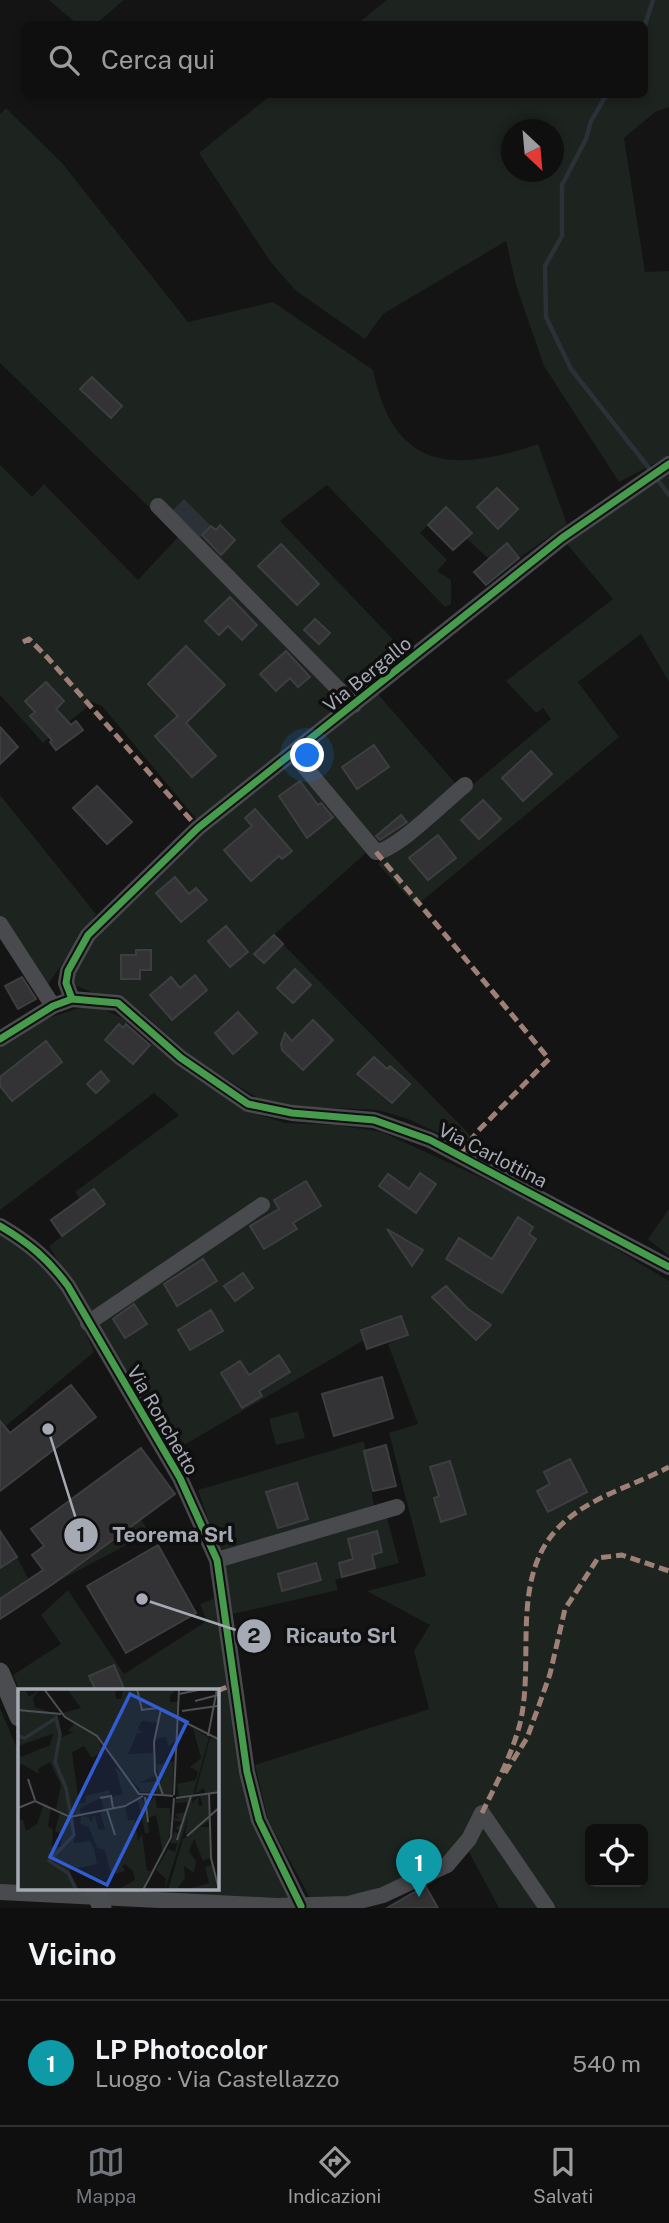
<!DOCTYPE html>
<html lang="it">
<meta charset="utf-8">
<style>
body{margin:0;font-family:"Public Sans",sans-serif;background:#1d1d1d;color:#f1f3f6}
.controls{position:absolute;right:21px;bottom:21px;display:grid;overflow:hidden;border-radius:10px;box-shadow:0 4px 10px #0003}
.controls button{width:63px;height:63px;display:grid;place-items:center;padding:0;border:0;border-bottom:2px solid #2f2f2f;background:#0f0f0f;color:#f1f3f6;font:35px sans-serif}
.compass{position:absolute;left:501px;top:119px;width:63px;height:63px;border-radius:50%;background:#0f0f0f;box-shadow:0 4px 10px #0003;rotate:154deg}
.you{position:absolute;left:308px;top:756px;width:24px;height:24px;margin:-18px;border:5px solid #fff;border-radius:50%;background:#1a73e8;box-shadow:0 0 0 10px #1a73e833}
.badge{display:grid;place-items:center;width:46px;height:46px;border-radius:50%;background:#73767d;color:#fff;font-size:23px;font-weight:700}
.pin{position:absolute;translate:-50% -58px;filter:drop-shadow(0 2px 4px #0008)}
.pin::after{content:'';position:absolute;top:37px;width:24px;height:21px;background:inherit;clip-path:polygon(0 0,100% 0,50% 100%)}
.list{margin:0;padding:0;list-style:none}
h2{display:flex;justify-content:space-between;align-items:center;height:91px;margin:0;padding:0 28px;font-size:30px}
h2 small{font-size:23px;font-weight:400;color:#9b9c9e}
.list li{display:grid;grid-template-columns:46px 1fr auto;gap:21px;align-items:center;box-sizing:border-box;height:126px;padding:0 28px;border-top:2px solid #2f2f2f}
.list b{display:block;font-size:26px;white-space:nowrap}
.list p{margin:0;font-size:23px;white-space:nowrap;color:#9b9c9e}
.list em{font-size:23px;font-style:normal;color:#9b9c9e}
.icon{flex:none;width:38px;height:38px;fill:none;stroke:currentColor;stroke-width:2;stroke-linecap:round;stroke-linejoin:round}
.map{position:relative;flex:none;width:669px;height:1908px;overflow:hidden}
.search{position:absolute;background:#0f0f0f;box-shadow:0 4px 10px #0003;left:21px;right:21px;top:21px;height:77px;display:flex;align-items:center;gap:18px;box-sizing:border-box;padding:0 24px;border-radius:10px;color:#9b9c9e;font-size:26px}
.sheet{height:217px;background:#0f0f0f}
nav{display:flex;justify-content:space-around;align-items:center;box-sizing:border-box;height:98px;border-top:2px solid #2f2f2f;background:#0f0f0f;font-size:19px;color:#9b9c9e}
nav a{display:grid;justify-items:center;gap:4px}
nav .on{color:#73767d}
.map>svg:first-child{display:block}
</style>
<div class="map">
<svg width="669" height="1908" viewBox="0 0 669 1908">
<rect width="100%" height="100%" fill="#141414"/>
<path fill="#1d231e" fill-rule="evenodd" d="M49,0h75l-28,24h-19z
M387,0h282v107l-14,5 -31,26 21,134 24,-1v185l-50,26 -75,-116 -28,-81 -10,-44 -123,73 -18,25 -70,-49 -25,-29 -71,-108 72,-58 373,-1v-70h-287zM512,130h42v42h-42z
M6,108l56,55 126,159 85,-20 100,68c21,101 80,103 165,74l29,80 -48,34 -12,-14 -18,15 -23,-21 5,-6 -25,-25 -26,26 27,27 -10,11 14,9v24l-6,3 -118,-122 -47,36 126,132 -208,168 -96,-115 -12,-5 -3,6 -44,36 -43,-48v-230l32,32 12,-13 94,96 41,-44 -179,-173v-249z
M669,472v210l-28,-48 -63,48 41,55 -203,169 -38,-42 173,-145 -8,-11 -7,5 -30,-32 107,-82 -47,-56z
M377,693l79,91 -72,62 -6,-1 -69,-82 -1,-11z
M294,761l73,91 -93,83 200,204 -8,7 -58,-27 -30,-9 -93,-4 -24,-6 -67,-41 -51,-46 -69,-28 -1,-11 16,-35 94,-89z
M0,795l96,119 -49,72 -47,-68z
M92,1004l37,17 -6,7 -4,-3 14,39 20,-23 24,24 69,46 40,12 51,2 45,7 168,77 119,72v627h-170l-30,-56 -8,-5c-52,29 -89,51 -150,53l-43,-80 -13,-55 174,-56 -15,-58 16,-26 -63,-34 59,-15 -37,-143 29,-9 -30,-80 20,-9 -7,-19 -40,13 3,11 -192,112 -123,-206 56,-41 -11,-16 -14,10 -5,-7 104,-77 -25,-22 -154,117v-164l45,-27zM590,1829h53v53h-53z
M669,1209v47l-21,-17z
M0,1235c49,27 73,66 94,117l-94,79z
M298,1411l7,27 -29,7 -7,-26z
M364,1441l10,65 -155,45 -21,-61z
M387,1518l12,45 -64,17 3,10 -105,24 -9,-52z
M141,1519l8,14 -96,51z
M17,1557l12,23 -29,19v-31z
M68,1590l56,84 83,-53 -7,-17 16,-6 23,171 51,131 -186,-10 113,-1v-198h-197l-7,-16 48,-31 -20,-29z
M0,1708l19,45v135l-19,-2z"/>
<path fill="#2a3137" d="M184,499l27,27 -11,11 -27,-27z"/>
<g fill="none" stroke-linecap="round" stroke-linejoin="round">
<path stroke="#2a3137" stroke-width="4.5" d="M644,28l9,-28
M607,94l-16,27 -5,18 -24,46v51l-17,30 1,51 25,52 81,103
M657,479l12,16"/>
</g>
<path fill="#333335" stroke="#3d3e40" stroke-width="2" d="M92,377l30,29 -11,12 -31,-29z
M497,488l21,21 -20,20 -21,-22z
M446,507l26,26 -19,17 -25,-25z
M220,525l15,15 -14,15 -19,-20 9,-9 5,4z
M507,543l12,15 -33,27 -12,-13z
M281,544l38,40 -22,21 -39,-39z
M230,597l27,28 -15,15 -14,-14 -9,9 -14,-14z
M315,619l15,14 -11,11 -15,-14z
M186,646l39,39 -39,38 30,33 -24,21 -37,-41 23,-20 -30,-32z
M286,651l24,26 -12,10 -8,-9 -14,13 -16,-17z
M46,682l18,19 -8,8 15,16 5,-4 7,9 -27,20 -6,-8 2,-2 -22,-24 5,-4 -10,-11z
M0,727l18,20 -18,17z
M374,745l15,22 -32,22 -15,-22z
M531,751l21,23 -29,27 -21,-23z
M300,781l18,24 3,-2 12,14 -26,21 -28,-42z
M97,786l35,36 -25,22 -34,-36z
M483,800l18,19 -22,20 -18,-19z
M255,809l37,42 -10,8 -3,-3 -28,25 -27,-31 28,-24 -7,-8z
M401,815l6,7 -27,18 -4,-4z
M438,835l18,23 -28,22 -19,-22z
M175,877l14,17 7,-6 11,12 -26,22 -25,-29z
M226,926l22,26 -18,15 -22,-26z
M274,935l9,9 -19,19 -10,-9z
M136,950h15v20h-11v9h-19v-24h15z
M295,969l16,16 -18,18 -16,-15z
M195,975l12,15 -35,30 -22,-25 21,-18 9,11z
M22,977l14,22 -18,10 -13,-23z
M238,1012l19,21 -24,21 -18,-21z
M313,1020l20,20 -30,30 -21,-20 -1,-6 4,-11 7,8z
M119,1024l4,4 3,-4 24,21 -17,19 -28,-24z
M46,1041l16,21 -50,39 -12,-15v-9z
M374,1057l13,12 3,-3 20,18 -18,19 -35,-29z
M101,1071l8,10 -13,12 -9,-9z
M420,1173l16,11 -20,29 -37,-27 9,-12 21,15z
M306,1181l15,25 -28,17 4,6 -33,20 -14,-23 29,-17 -5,-9z
M94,1189l11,15 -43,32 -11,-16z
M518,1217l15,10 -4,7 7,5 -34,54 -56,-34 13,-21 33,21z
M387,1229l36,21 -11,16z
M203,1259l14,22 -40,25 -13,-22z
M243,1273l10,15 -18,13 -11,-15z
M446,1286l22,23 23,16 -15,15 -44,-43z
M134,1304l13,20 -22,14 -12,-19z
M211,1310l12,21 -33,19 -12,-20z
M401,1316l7,19 -41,14 -6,-19z
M279,1355l11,17 -31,19 3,5 -20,12 -21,-35 19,-12 9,14z
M382,1377l11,41 -59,18 -12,-42z
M71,1385l25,32 -96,74v-70l10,12z
M386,1445l10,41 -23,5 -9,-40z
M141,1448l34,46 -122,90 -53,35v-20l43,-29 -11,-15 12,-9 -13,-17z
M570,1459l17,33 -39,20 -11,-21 13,-7 -6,-12z
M450,1461l16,53 -25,8 -7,-24 5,-2 -9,-29z
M297,1483l11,36 -30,9 -12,-36z
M0,1531l17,26 -17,11z
M377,1531l5,21 -10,3 3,13 -33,9 -3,-14 14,-4 -5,-20z
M158,1545l38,68 -70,40 -39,-67z
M316,1563l5,17 -39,11 -4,-17z
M114,1665l11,26h-29l-7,-15z
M426,1887l12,21h-51l26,-15z"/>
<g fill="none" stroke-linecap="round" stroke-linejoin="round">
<path stroke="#494a4d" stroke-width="16" d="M158,506l196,199
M294,754l82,98c21,-2 69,-51 89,-67
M0,924l53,82
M72,999l-6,-16 2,-12 20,-36 110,-107 364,-290 107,-74
M0,1039l53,-33 19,-7 46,4 63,55 67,46 44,9 82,7 56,20 239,127
M0,1226c29,17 48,33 68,60l112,192 37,82 30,212 12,48 42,86
M88,1323l174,-118
M217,1560l180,-53
M0,1892l277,14 71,-2 35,-9 64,-30 22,-26 13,-26 65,95"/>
<path stroke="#4b4c4f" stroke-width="19" d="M0,1672l19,45
M94,1889l8,19"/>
<path stroke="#9e8076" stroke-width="5" stroke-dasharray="10 5" stroke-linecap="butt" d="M23,642l6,-3 18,18 151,171
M376,852l173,207 -71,72 -19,24
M217,1691l17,-7
M505,1773l22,-35 11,-30 12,-34 15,-65 33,-51 24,-3 47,16
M482,1813c14,-29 32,-62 39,-94 14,-67 -14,-152 48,-201 28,-23 68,-34 100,-51"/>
<g stroke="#0f0f10" stroke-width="11">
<path id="cycleway" d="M72,999l-6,-16 2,-12 20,-36 110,-107 364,-290 107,-74
M0,1039l53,-33 19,-7 46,4 63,55 67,46 44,9 82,7 56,20 239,127
M0,1226c29,17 48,33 68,60l112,192 37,82 30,212 12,48 42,86"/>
</g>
<use href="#cycleway" stroke="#469c4c" stroke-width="7"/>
</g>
<g text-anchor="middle" stroke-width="7" stroke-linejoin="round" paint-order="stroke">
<g font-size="19" fill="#a6aab5" stroke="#0f0f10">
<text transform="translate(367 674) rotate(-39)" y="7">Via Bergallo</text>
<text transform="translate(493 1155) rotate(27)" y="7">Via Carlottina</text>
<text transform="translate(163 1420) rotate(60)" y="7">Via Ronchetto</text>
</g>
</g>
<g transform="translate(18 1689)">
<rect width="201" height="201" fill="#141414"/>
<path d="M0,0h7l4,8 11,-8 -7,9 2,9 23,8 4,22 12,-5 -6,-1 6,-7 -12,-11 19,-5 -14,-19h48l1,10h5l2,-10h55l-8,6v7h8l-2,14 -16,-7 -1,14 -17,-2 -4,7 4,5h-5l-9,21 25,-1 2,23 -16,7 19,-2 4,12 -23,-1 1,-3 -22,-22 -21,-31 6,16 -11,6 -8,-12 -12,6 7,52 7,-2 -1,-6 24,-6 2,7 12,-3 -8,-27 14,11 17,28 9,-10 2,12h13l1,23 -8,22 -7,-38 -8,3 1,15h-4l-7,-32 -34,9 -3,-12 -21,10 1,7 -12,2 -13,-8 5,-24 -11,-23 -12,7 1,5 -17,-10 -4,2v-15l3,6 29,-12 3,-11 -35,12zM144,21l15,9 -1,22 -8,5 -2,-9 -11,2zM175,39l16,10 -16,57 -14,2 -2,-13 19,-4 2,-8 -8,-5 11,-9zM192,49l9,2v51l-14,2 -1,-5 -9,6zM156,72l-2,34 -9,-1 -7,-29zM190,105l1,27 -9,6h9l1,31 -7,3 -9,-22 -5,12 7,10 -2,12 -10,-7 1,12 -9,12h-8l15,-51 12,-9 -10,4 3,-17 -23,73 1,-11 -10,-9 12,-21 7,3 2,-9h-7l5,-12 4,4 1,-5 -5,-2 8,-6 -9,-1 1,-4 5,3 -5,-6 12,-2v-10l-12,1 2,-4 16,-2 -1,6 7,-7 -1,9 5,1 -3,-10zM26,115l7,3 -3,19 5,4 -1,17h8l3,-12 -8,-4 5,-19 14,6v25l16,-2 4,7 3,16 -28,6 10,20h-61v-70h5l3,11 11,-7zM107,117l3,14h7l3,21 4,-7 5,37 4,-1 -9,20h-25l18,-10 -2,-9 -8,-7 -3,2 3,5 -14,4 -6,-25 -8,-2 -8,-21 -9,-3 1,-8 8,1 2,6 3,-9 5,16 6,-1 -5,-17zM194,176l5,25h-32l24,-7 -4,-16z" fill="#1d231e"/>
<path fill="none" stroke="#2a3137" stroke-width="3.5" d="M0,47l7,2 31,-20 4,16 -5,28 11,26 8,47 -25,26 19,12 8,17"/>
<path fill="none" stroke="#4e5054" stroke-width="2" d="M26,0l21,28 32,19 42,58 24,1M119,0l5,21 15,-2 63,32M161,5l24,-5M177,12l23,-6M143,20l-7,33 1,30 8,23 10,1M0,21l43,4M164,22l35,-5M190,47l9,-47M10,90l7,21M191,105l2,64 8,32M156,106l5,-106M127,108l3,25M82,109l11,-2 2,12M158,109l44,-6M0,119l17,-7 35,16 55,-11 18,-10M89,121l8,25M169,147l33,-29M159,151l14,-44M125,201l28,-53 3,-39"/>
<path fill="#325cd3" fill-opacity="0.15" stroke="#325cd3" stroke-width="3.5" d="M112,5l57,28 -80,163 -57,-28z"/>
<rect width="201" height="201" fill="none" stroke="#a6aab5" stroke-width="3.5"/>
</g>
<path fill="none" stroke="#a6aab5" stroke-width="2.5" d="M48 1429L81 1535M142 1599L254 1636"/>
<g fill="#a6aab5" stroke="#0f0f10" stroke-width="2.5">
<circle cx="48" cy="1429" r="7"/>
<circle cx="142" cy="1599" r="7"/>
<circle cx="81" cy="1535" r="18"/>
<circle cx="254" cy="1636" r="18"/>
</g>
<g font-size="21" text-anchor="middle" font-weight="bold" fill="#111">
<text x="81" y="1542">1</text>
<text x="254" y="1643">2</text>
</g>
<g font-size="21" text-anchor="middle" font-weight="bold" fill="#a6aab5" stroke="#0f0f10" stroke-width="7" stroke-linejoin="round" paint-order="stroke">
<text x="173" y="1542">Teorema Srl</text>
<text x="341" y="1643">Ricauto Srl</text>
</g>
</svg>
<div class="controls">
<button><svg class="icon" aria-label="locate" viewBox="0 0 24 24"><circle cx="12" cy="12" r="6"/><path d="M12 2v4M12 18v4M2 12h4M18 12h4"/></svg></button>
</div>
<svg class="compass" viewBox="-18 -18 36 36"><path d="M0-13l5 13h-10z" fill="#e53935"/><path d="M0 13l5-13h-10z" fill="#9b9c9e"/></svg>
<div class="you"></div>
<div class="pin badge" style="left:419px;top:1897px;background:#0f9aa8">1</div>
<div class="search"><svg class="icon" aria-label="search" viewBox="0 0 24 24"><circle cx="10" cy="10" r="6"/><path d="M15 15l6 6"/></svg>Cerca qui</div>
</div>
<section class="sheet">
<h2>Vicino<small></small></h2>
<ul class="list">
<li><span class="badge" style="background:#0f9aa8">1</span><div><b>LP Photocolor</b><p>Luogo · Via Castellazzo</p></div><em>540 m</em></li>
</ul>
</section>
<nav>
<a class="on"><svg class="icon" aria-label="map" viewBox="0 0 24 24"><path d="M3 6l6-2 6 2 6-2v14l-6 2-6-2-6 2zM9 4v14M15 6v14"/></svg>Mappa</a>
<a><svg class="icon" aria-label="directions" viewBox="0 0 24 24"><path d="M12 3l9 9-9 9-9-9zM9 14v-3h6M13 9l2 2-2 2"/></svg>Indicazioni</a>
<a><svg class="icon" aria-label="saved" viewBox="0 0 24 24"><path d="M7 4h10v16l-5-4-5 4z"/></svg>Salvati</a>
</nav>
